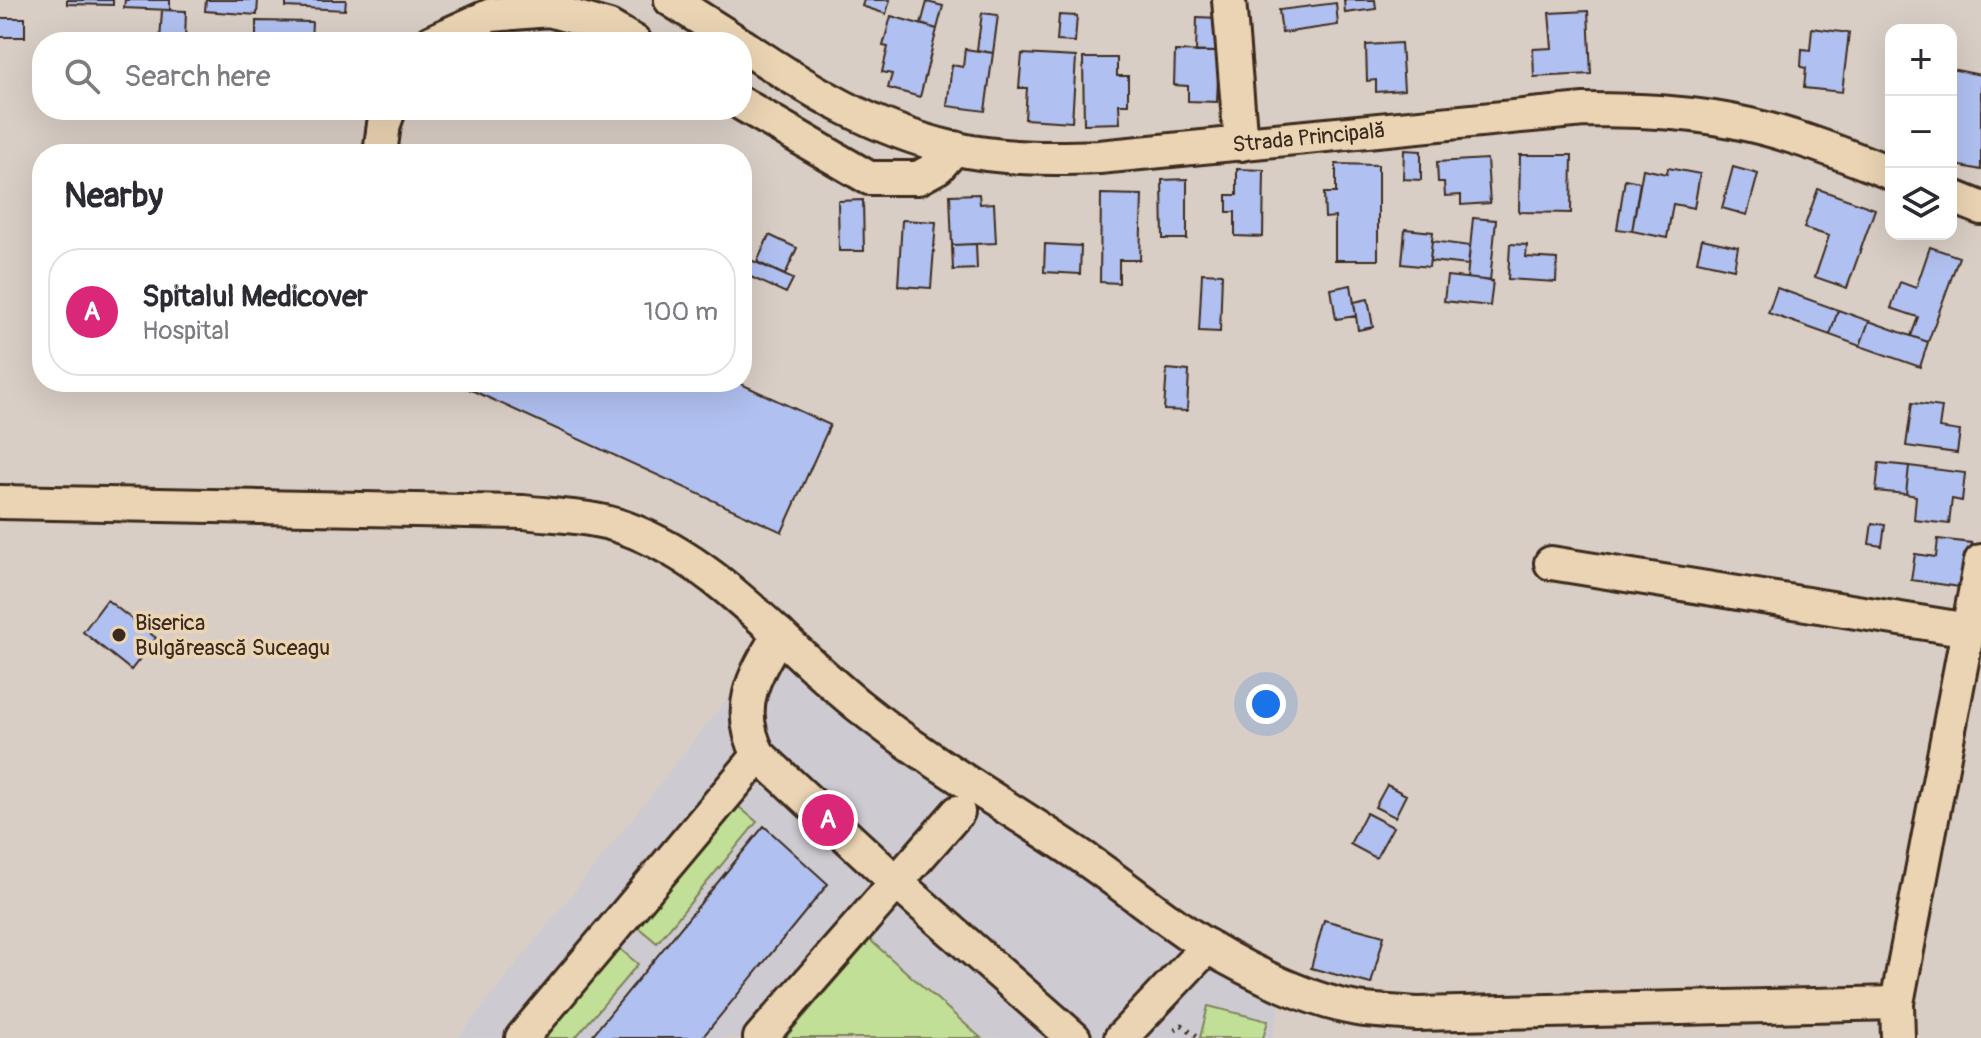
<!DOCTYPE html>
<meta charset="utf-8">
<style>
body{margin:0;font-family:Pangolin,sans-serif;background:#f7f7f7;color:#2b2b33}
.controls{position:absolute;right:24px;top:24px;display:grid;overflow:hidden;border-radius:16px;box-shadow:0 8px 32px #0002}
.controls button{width:72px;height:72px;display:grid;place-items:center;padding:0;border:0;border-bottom:2px solid #e1e1e2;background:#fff;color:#2b2b33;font:40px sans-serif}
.you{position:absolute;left:1266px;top:704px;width:28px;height:28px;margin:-20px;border:6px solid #fff;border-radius:50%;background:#1a73e8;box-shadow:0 0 0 12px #1a73e833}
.badge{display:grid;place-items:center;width:52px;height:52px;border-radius:50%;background:#db2777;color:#fff;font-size:26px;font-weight:700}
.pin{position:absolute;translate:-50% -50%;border:4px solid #fff;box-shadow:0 2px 8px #0006}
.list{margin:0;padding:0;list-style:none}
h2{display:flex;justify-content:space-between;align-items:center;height:104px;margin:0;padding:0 32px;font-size:34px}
h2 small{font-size:26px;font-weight:400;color:#7c7c81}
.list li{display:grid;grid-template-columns:52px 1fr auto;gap:24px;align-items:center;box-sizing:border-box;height:128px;margin:0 16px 16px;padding:0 16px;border:2px solid #e1e1e2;border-radius:32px}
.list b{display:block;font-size:30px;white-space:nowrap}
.list p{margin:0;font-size:26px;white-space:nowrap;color:#7c7c81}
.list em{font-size:26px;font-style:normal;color:#7c7c81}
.icon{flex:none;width:44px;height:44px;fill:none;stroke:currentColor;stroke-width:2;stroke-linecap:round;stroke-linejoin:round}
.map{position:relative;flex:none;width:1981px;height:1038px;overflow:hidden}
.search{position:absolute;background:#fff;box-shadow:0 8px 32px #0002;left:32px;top:32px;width:720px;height:88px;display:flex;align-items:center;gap:20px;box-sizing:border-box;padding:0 28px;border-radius:32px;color:#7c7c81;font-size:30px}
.panel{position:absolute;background:#fff;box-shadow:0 8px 32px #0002;left:32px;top:144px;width:720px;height:248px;border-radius:32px}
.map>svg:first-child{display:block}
</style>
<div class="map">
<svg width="1981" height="1038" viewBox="0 0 1981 1038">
<rect width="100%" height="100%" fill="#d9cec5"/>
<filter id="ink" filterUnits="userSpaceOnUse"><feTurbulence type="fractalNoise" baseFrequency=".0125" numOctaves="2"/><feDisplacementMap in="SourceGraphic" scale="16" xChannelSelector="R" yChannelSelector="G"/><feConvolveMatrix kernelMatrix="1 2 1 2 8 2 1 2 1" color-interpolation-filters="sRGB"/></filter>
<g filter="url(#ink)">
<path fill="#cdcad2" d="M779,634l506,350 -13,54h-814z"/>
<path fill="#c1df97" stroke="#7e845a" stroke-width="2" d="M733,802l24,20 -100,121 -24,-20z
M870,940l111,98h-196z
M613,943l25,21 -63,74h-42z
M1208,1006l60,15 -5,17h-63z"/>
<path fill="#b0c0f0" stroke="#3b2a1e" stroke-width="2" d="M67,0h46v5l-46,-1z
M125,0h45v10l-46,-2z
M206,0h52l-1,15 -52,-4z
M286,0h60l-1,10 -59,-3z
M864,0h26l-4,14 -24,-8z
M1344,0h31l1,9 -31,4z
M927,2l16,4 -6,23 -16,-5z
M1336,3l2,22 -56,8 -3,-23z
M162,10l24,1 -1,31h-25z
M1588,11l3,63 -57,3 -1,-28 19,-1 -3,-35z
M982,13l16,2 -5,38 -16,-3z
M1059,15l18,1 -2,26 -18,-1z
M891,16l46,13 -17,68 -32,-9 4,-14 -10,-2 6,-25 -5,-1z
M1197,17l22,1v34h-23z
M0,18h25v19h-25z
M256,21l56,1 -1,20h-55z
M1812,28l37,5 -7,59 -38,-4 2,-20 -5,-1 1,-18 8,1z
M1401,43l3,47 -28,2v-12l-9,1 -1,-36z
M965,49l28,4 -8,58 -38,-5 5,-41 11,2z
M1175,51l44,1 -2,50 -29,-1v-15l-14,-1z
M1022,54l54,3 -4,65 -47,-3 2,-31h-8z
M1083,58h34v18h11v28h-9l1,19 -36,1z
M1951,69l30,6v95l-30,-6 3,-57h-3z
M1404,150l17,1v29l-18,-1z
M1520,155h52l-1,58 -52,-1z
M1487,159l3,44 -29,2v-10l-16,1 -1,-14h-6l-1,-20z
M1336,164l42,1v95h-43v-43l-10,1 -1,-25h12z
M1733,167l25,7 -11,41 -25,-7z
M1668,168l32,6 -6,34 -21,-4 -6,34 -35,-7 11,-62 24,5z
M1237,169l27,1 -1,67 -28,-1v-24h-8v-17h10z
M1187,179v60h-24l-1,-59z
M1625,179l15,3 -8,49 -15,-2z
M1818,189l57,20 -28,79 -32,-11 14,-41 -25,-8z
M979,194l1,10 14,-1 2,40 -44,2 -2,-50z
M1101,194l41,1 -2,65h-21v23l-19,-1z
M863,200l1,51h-25l-1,-50z
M1473,218l23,2 -6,61 -23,-3z
M902,220l34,2 -5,66 -33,-2z
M1405,229l28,3 -4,35 -27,-3z
M769,235l28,13 -12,27 -28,-13z
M1702,239l36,8 -4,22 -37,-8z
M1432,241l38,5 -2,19 -38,-4z
M976,244l1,25 -24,1 -1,-25z
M1045,244l36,2 -1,28 -36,-2z
M1510,244l17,1 -1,12 31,2 -1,23 -48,-3z
M1930,247l29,10 -31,85 -17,-6 7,-19 -27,-9 9,-26 16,6z
M742,256l51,23 -7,14 -44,-20z
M1202,273l20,1 -2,58 -21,-1z
M1447,276l46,5 -3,25 -46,-5z
M1351,285l5,31 -20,3 -5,-30z
M1777,288l61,22 -8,25 -62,-22z
M1368,299l5,28 -15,3 -4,-28z
M1838,310l31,11 -9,25 -30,-11z
M1869,321l59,21 -8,25 -60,-21z
M1167,369l22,2 -2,40 -23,-1z
M470,382h267l93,43 -48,107 -315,-144z
M1912,403l30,4 -3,21 21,3 -3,22 -51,-7z
M1879,463l30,3 -3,28 -30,-3z
M1909,466l56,7 -3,28 -10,-2 -3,25 -35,-4 2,-24 -10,-2z
M1872,523l13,2 -3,21 -13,-2z
M1938,539l34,4 -5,45 -56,-8 4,-26 21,3z
M107,600l49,38 -25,32 -48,-38z
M1387,785l19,10 -11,22 -20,-10z
M1366,813l27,14 -17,31 -26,-14z
M764,826l64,58 -126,154h-112z
M1324,920l60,16 -13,48 -60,-16z"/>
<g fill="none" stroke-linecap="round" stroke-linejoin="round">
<g stroke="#3b2a1e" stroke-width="38">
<g id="minor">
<path d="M671,0l66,42"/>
<path d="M1229,0l12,144"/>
<path d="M431,42l60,-27 58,-5 60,17 26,15"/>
<path id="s1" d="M742,45c65,44 132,85 210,103 48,11 98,11 147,9l485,-47c56,0 111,2 166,15 48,11 95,30 141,48"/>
<path d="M742,104l127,74h49l20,-11 17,-19"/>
<path d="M380,154l4,-30 5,-14"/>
<path d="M1951,196l30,12"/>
<path d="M0,502l523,10c33,4 70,4 102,16 94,34 158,117 234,178 71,57 150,101 225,152 35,24 68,51 103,75 43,30 118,67 170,76 20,3 40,3 60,5l480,-11"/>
<path d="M1551,563l418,67"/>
<path d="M779,634c-25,42 -45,74 -20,121l138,128 177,155"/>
<path d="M522,1038l237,-283"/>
<path d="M760,1038l198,-226"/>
<path d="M1121,1038l87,-92"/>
<path d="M1898,1038l-1,-35 84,-442"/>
</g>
</g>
<path stroke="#3b2a1e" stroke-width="5" stroke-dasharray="2 6" stroke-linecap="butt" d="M1175,1029l7,-4 18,13"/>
<use href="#minor" stroke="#ead4b3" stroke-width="32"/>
</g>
</g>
<circle fill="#3b2a1e" stroke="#ead4b3" stroke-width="3" cx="119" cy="635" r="8"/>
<g text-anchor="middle" stroke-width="7" stroke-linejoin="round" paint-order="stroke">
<g font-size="22" fill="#3b2a1e" stroke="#ead4b3">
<text dy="8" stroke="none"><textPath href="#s1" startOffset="594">Strada Principală</textPath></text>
</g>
<g font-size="22" fill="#3b2a1e" stroke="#ead4b3" text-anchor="start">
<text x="135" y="630">Biserica<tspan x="135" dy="25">Bulgărească Suceagu</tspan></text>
</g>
</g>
</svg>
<div class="controls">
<button>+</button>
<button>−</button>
<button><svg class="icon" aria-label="layers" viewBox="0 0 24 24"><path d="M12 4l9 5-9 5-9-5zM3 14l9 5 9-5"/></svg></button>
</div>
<div class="you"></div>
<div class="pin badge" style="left:828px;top:820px">A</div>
<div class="search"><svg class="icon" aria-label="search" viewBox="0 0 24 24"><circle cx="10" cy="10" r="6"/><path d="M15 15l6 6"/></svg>Search here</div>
<section class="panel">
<h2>Nearby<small></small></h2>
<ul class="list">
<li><span class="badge">A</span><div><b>Spitalul Medicover</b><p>Hospital</p></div><em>100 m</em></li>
</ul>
</section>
</div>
